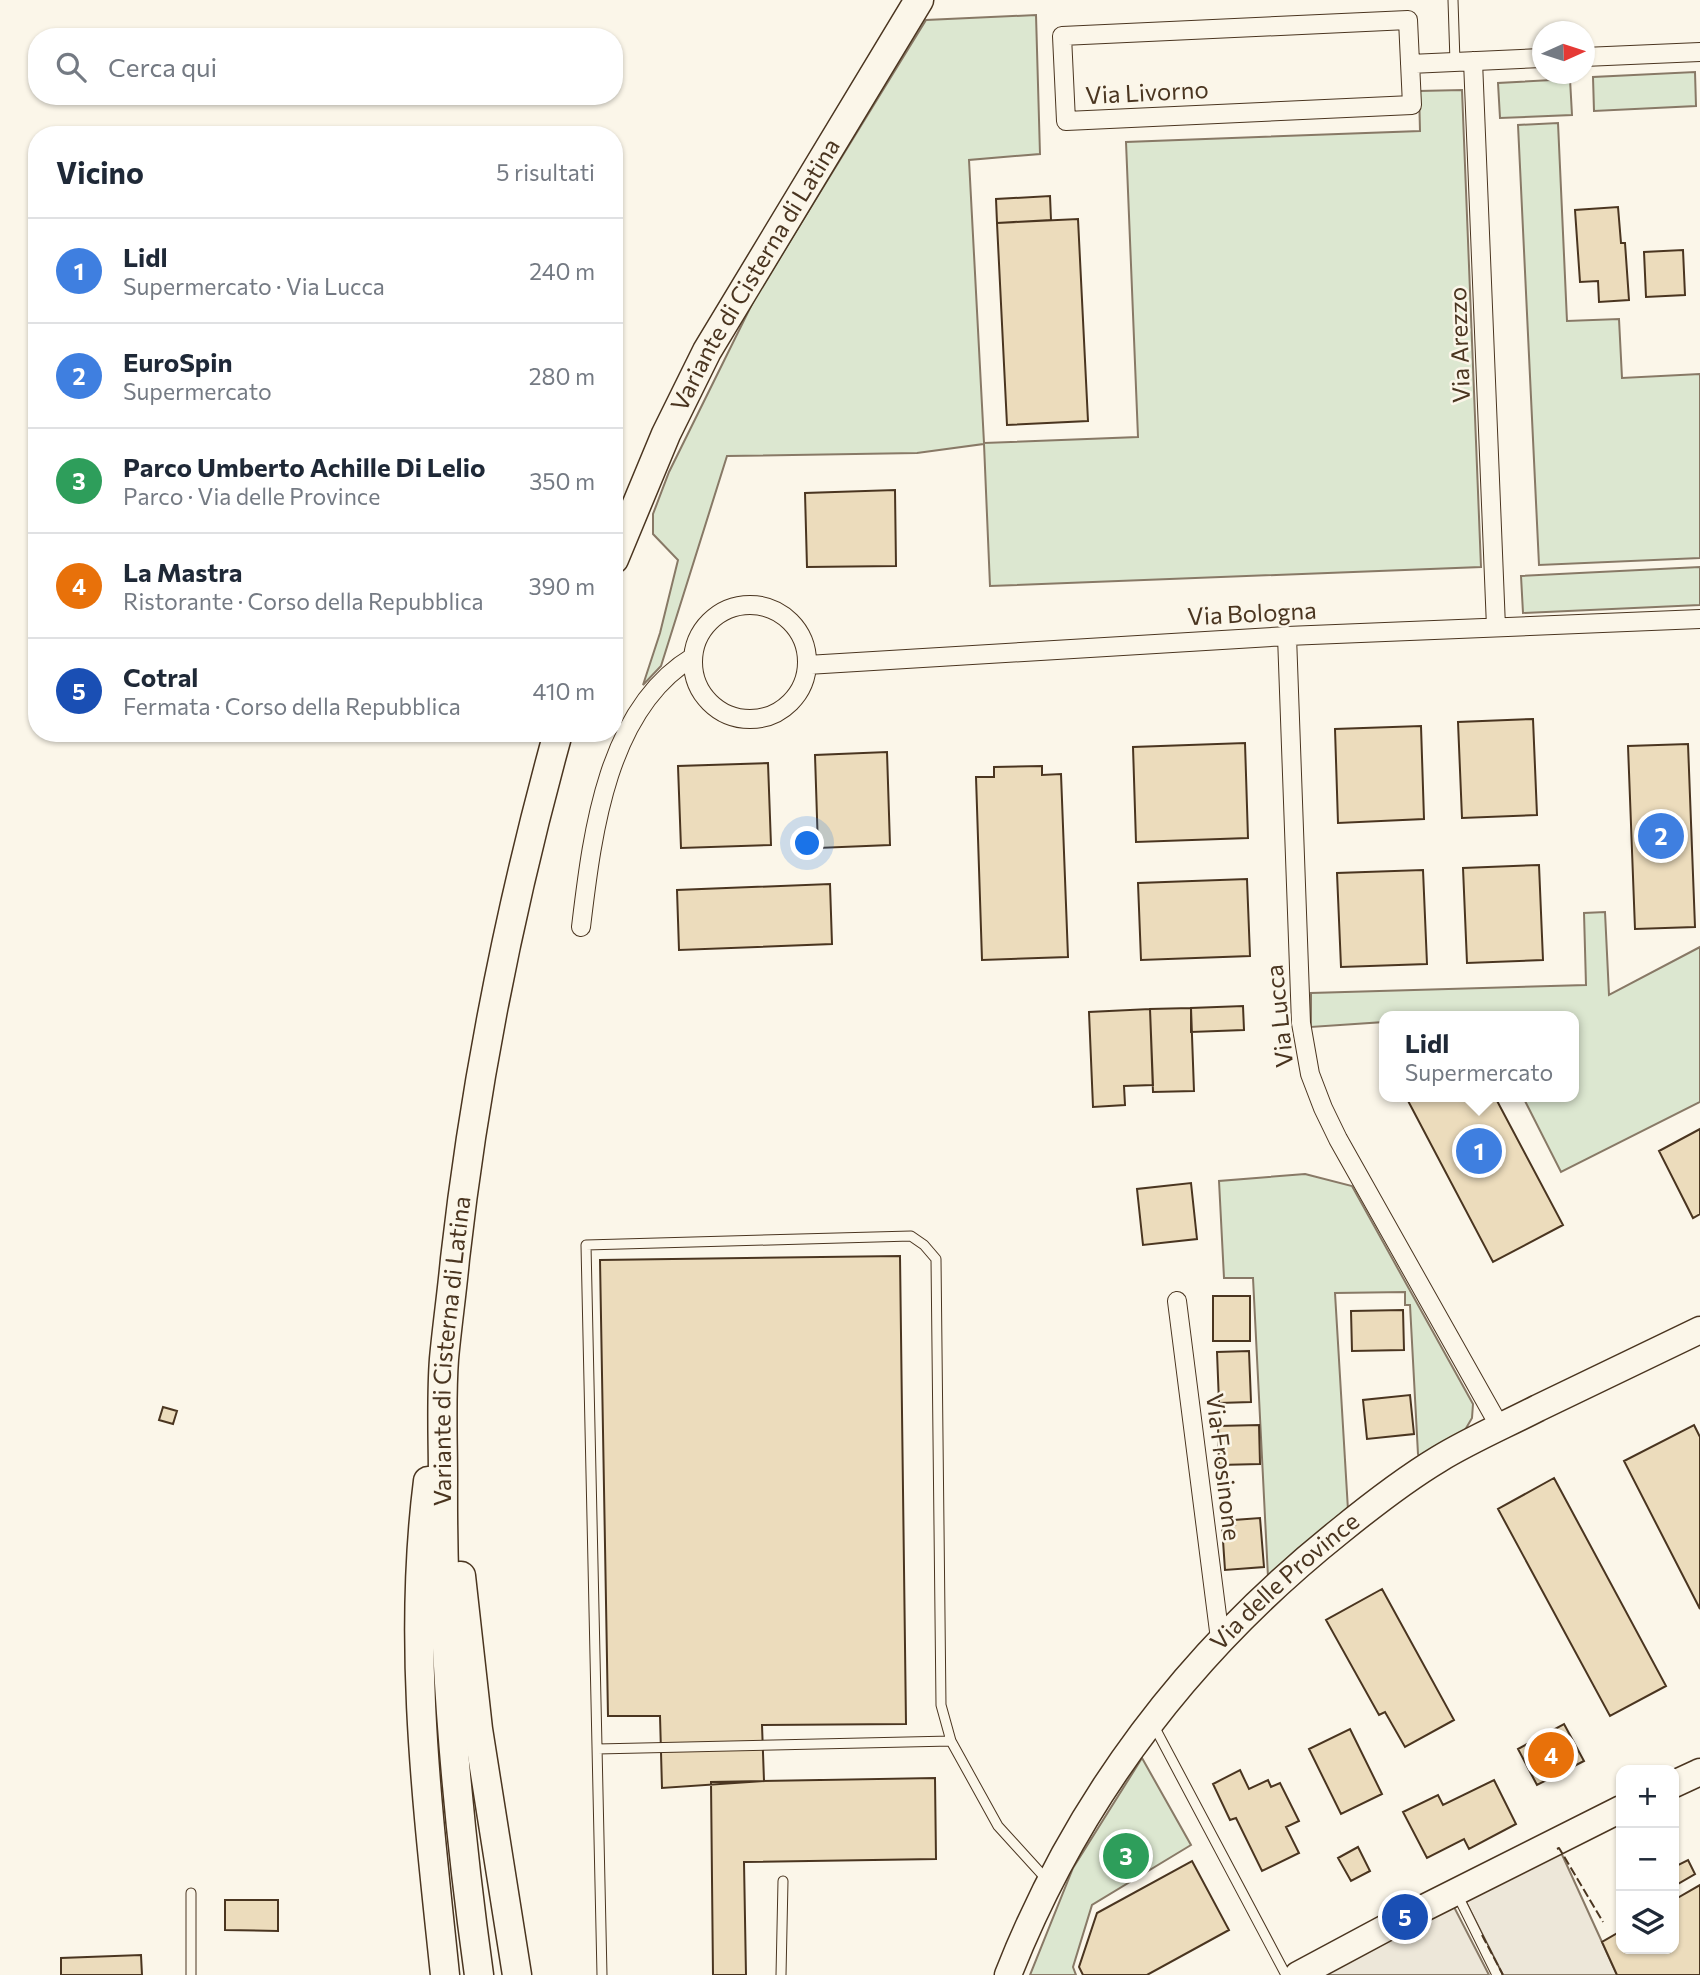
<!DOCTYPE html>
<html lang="it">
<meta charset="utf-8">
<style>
body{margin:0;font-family:Commissioner,sans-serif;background:#f6f6f7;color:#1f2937}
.controls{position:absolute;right:21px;bottom:21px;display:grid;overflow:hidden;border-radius:14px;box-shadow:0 2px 5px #0004}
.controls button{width:63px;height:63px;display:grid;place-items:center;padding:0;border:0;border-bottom:2px solid #e0e1e3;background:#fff;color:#1f2937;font:35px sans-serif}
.compass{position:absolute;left:1532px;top:21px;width:63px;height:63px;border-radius:50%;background:#fff;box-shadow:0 2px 5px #0004;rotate:87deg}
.you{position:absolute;left:808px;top:844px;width:24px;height:24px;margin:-18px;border:5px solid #fff;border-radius:50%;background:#1a73e8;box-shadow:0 0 0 10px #1a73e833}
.badge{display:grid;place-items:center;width:46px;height:46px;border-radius:50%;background:#7c3aed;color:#fff;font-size:23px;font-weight:700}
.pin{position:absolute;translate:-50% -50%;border:4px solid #fff;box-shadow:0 2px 7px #0006}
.popup{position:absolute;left:1379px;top:1011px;width:200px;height:91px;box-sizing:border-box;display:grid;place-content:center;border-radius:14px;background:#fff;filter:drop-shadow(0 2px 5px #0005);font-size:23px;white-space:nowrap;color:#747a83}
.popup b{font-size:26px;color:#1f2937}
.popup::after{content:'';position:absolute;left:50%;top:100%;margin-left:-14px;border:14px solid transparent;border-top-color:#fff}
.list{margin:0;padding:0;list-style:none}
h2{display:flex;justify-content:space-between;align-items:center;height:91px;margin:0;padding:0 28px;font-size:30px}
h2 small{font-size:23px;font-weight:400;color:#747a83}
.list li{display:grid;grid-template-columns:46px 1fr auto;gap:21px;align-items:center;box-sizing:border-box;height:105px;padding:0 28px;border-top:2px solid #e0e1e3}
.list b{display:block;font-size:26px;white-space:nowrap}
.list p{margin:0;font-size:23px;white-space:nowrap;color:#747a83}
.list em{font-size:23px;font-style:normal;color:#747a83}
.icon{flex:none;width:38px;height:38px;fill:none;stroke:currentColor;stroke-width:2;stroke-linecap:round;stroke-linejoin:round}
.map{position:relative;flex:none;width:1700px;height:1975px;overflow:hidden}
.search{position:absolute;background:#fff;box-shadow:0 2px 5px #0004;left:28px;top:28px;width:595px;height:77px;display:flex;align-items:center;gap:18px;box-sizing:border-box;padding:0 24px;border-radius:28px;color:#747a83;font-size:26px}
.panel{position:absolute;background:#fff;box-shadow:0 2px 5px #0004;left:28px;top:126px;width:595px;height:616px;border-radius:28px}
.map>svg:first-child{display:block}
</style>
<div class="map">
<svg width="1700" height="1975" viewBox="0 0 1700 1975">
<rect width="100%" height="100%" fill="#fbf6e9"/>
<path fill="#dce7d0" stroke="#887966" stroke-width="2" d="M1036,15l4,139 -71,6 15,283 154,-6 -12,-295 294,-11 -1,-40 43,-1 19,477 -491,19 -6,-142 -67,9 -190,3 -66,210 -18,19 17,-52 18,-73 -25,-26v-20l16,-42 86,-174 171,-278z
M1695,72l1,34 -102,5 -1,-34z
M1570,79l2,36 -72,3 -2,-35z
M1558,123l9,198 52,-2 3,59 78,-4v184l-161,7 -21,-440z
M1700,567v38l-177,8 -2,-37z
M1605,912l4,83 91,-48v155l-139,70 -38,-75h51v-81h-190v6l-73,5v-34l275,-8 -2,-72z
M1305,1174l47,12 121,218 -1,14 -7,12 -44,29 -3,-5 -8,-149h-5v-13l-70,1 13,217 -80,67 -15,-299h-29l-5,-97z
M1142,1758l49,87 -99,60 -19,62 3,8h-46l43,-107z"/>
<path fill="#ede7d9" stroke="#887966" stroke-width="2" d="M1559,1848l43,94 15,33h-114l-39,-77z
M1453,1905l36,70h-167z"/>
<path fill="#ecdcbc" stroke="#4a3520" stroke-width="2" d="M1050,196l1,24 -54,3 -1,-24z
M1618,207l3,36h4l4,57 -30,2 -1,-21 -18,1 -5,-72z
M1078,219l10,202 -81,4 -10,-202z
M1683,250l2,45 -39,2 -2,-45z
M895,490l1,76 -89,1 -2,-74z
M1533,719l4,96 -75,3 -4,-96z
M1421,726l3,93 -86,4 -3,-94z
M1245,743l3,95 -112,4 -3,-95z
M1688,744l7,183 -60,2 -7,-183z
M887,752l3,93 -72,3 -3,-93z
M768,763l3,82 -90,3 -3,-82z
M1042,766v9l19,-1 7,183 -86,3 -6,-183h18v-10z
M1539,865l4,95 -76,3 -4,-95z
M1423,870l4,94 -86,3 -4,-94z
M1247,879l3,77 -109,4 -3,-77z
M830,884l2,60 -153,6 -2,-60z
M1243,1006l1,24 -53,2v-24z
M1191,1008l3,83 -41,1 -3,-83z
M1150,1009l3,76 -29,1 1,19 -32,2 -4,-95z
M1406,1097h89l68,128 -70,37z
M1700,1129v85l-7,4 -34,-67z
M1191,1183l6,56 -54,6 -6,-56z
M900,1256l6,468 -144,1 2,56 -102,7 -2,-72h-52l-8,-456z
M1213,1296h37v45h-37z
M1403,1310l1,40 -52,1 -1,-40z
M1249,1351l2,51 -32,1 -2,-51z
M1410,1395l4,39 -47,5 -4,-39z
M163,1407l14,4 -4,13 -14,-4z
M1259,1425l1,39 -41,1 -1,-39z
M1694,1425l6,12v172l-76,-148z
M1554,1478l112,208 -56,30 -112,-207z
M1260,1518l4,49 -39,3 -3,-44 13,-1 -1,-5z
M1382,1589l72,131 -49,27 -20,-35 -6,3 -53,-95z
M1564,1724l20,37 -47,24 -19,-36z
M1350,1729l32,65 -41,20 -32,-65z
M1240,1770l9,19 19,-9 3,7 9,-4 19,38 -13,6 13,26 -37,18 -26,-53 -6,2 -17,-36z
M935,1778l1,81 -192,3 2,113h-33l-2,-193z
M1494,1780l22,44 -47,25 -5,-10 -37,19 -24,-46 35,-17 5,10z
M1358,1847l12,24 -19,10 -13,-23z
M1688,1860l7,14 -19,11 -2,-5v-13z
M1192,1861l37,69 -82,45h-64l-4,-8 18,-54z
M1700,1885v90h-83l-15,-33 19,-11v18h53v-49z
M225,1900h53v31l-53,-1z
M141,1955l1,20h-81v-17z"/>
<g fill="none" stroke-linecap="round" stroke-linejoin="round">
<g stroke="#4a3520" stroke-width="11">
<path id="lane" d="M1453,0l2,62
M614,508l17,3
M1154,1726l132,249
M597,1749l354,-8
M191,1893v82
M1457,1894l40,81
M602,1975l-16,-730 325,-9 13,9 12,14 5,446 10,36 47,85 50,55
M781,1975l2,-94"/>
</g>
<g stroke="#4a3520" stroke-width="20">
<path id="street" d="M1408,20l4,85 -346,16 -4,-85z
M1584,57l116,-5
M1473,61l23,566
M1410,64l132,-6
M693 662a57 57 0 1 1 114 0a57 57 0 1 1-114 0Z
M1287,636l14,387 9,51 13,34 15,31 162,288
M807,665l480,-29 413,-17
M581,927c11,-91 25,-218 112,-270
M1177,1301l43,338"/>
</g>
<g stroke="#4a3520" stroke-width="29">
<g id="secondary">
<path d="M1674,1784l26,-12"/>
<path id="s1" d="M1008,1975c70,-178 183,-325 332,-444 32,-26 64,-51 99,-72 31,-19 66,-34 99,-51 54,-26 108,-52 162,-78"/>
<path d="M1298,1975l112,-60 211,-106"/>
</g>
</g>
<g stroke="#4a3520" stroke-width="31">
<g id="primary">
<path id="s2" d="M614,559l52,-125 41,-83 212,-351"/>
<path d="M428,1481c-21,165 0,330 17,494"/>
<path d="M461,1576l17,153 39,246"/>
<path id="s3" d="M479,1975c-23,-165 -37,-330 -36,-496 0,-40 -2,-80 1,-120 3,-33 8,-67 11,-100 20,-178 55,-353 103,-526"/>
</g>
</g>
<use href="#lane" stroke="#fbf6e9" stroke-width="9"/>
<use href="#street" stroke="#fbf6e9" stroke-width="18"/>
<use href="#secondary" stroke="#fbf6e9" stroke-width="26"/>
<use href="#primary" stroke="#fbf6e9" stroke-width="28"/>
<path stroke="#4a3520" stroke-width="2" stroke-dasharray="9 3.5" stroke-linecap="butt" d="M1557,1849l2,-1 44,74
M1482,1935l21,40"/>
</g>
<g text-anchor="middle" stroke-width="5" stroke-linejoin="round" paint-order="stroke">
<g font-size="24" fill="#4a3520" stroke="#fbf6e9">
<text transform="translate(1147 93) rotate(-3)" y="8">Via Livorno</text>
<text dy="8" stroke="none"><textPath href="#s2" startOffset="318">Variante di Cisterna di Latina</textPath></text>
<text transform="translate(1460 345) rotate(-92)" y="8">Via Arezzo</text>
<text transform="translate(1252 614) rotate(-3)" y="8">Via Bologna</text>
<text transform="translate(1280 1016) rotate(-96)" y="8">Via Lucca</text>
<text dy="8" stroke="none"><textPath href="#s3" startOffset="626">Variante di Cisterna di Latina</textPath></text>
<text transform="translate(1223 1467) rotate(83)" y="8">Via Frosinone</text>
<text dy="8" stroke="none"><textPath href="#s1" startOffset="486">Via delle Province</textPath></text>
</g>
</g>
</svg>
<div class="controls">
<button>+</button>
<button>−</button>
<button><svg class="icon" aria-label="layers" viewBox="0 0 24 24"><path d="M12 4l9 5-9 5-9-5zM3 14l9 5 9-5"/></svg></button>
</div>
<svg class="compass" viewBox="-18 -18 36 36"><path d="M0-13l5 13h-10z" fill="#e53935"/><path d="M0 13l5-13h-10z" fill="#747a83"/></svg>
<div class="you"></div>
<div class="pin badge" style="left:1479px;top:1151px;background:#3f7fe0">1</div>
<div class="popup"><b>Lidl</b>Supermercato</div>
<div class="pin badge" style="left:1661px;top:836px;background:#3f7fe0">2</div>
<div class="pin badge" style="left:1126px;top:1856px;background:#2e9e5b">3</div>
<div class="pin badge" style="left:1551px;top:1755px;background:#e8710a">4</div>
<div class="pin badge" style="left:1405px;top:1917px;background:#1a4fb4">5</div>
<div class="search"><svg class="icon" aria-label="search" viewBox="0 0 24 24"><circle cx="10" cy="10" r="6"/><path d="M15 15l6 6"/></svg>Cerca qui</div>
<section class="panel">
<h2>Vicino<small>5 risultati</small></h2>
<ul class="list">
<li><span class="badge" style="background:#3f7fe0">1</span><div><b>Lidl</b><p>Supermercato · Via Lucca</p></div><em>240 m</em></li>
<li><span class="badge" style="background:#3f7fe0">2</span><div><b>EuroSpin</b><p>Supermercato</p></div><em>280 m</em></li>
<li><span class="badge" style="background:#2e9e5b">3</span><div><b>Parco Umberto Achille Di Lelio</b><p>Parco · Via delle Province</p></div><em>350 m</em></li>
<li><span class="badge" style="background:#e8710a">4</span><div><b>La Mastra</b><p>Ristorante · Corso della Repubblica</p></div><em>390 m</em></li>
<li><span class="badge" style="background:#1a4fb4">5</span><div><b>Cotral</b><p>Fermata · Corso della Repubblica</p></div><em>410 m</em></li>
</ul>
</section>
</div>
